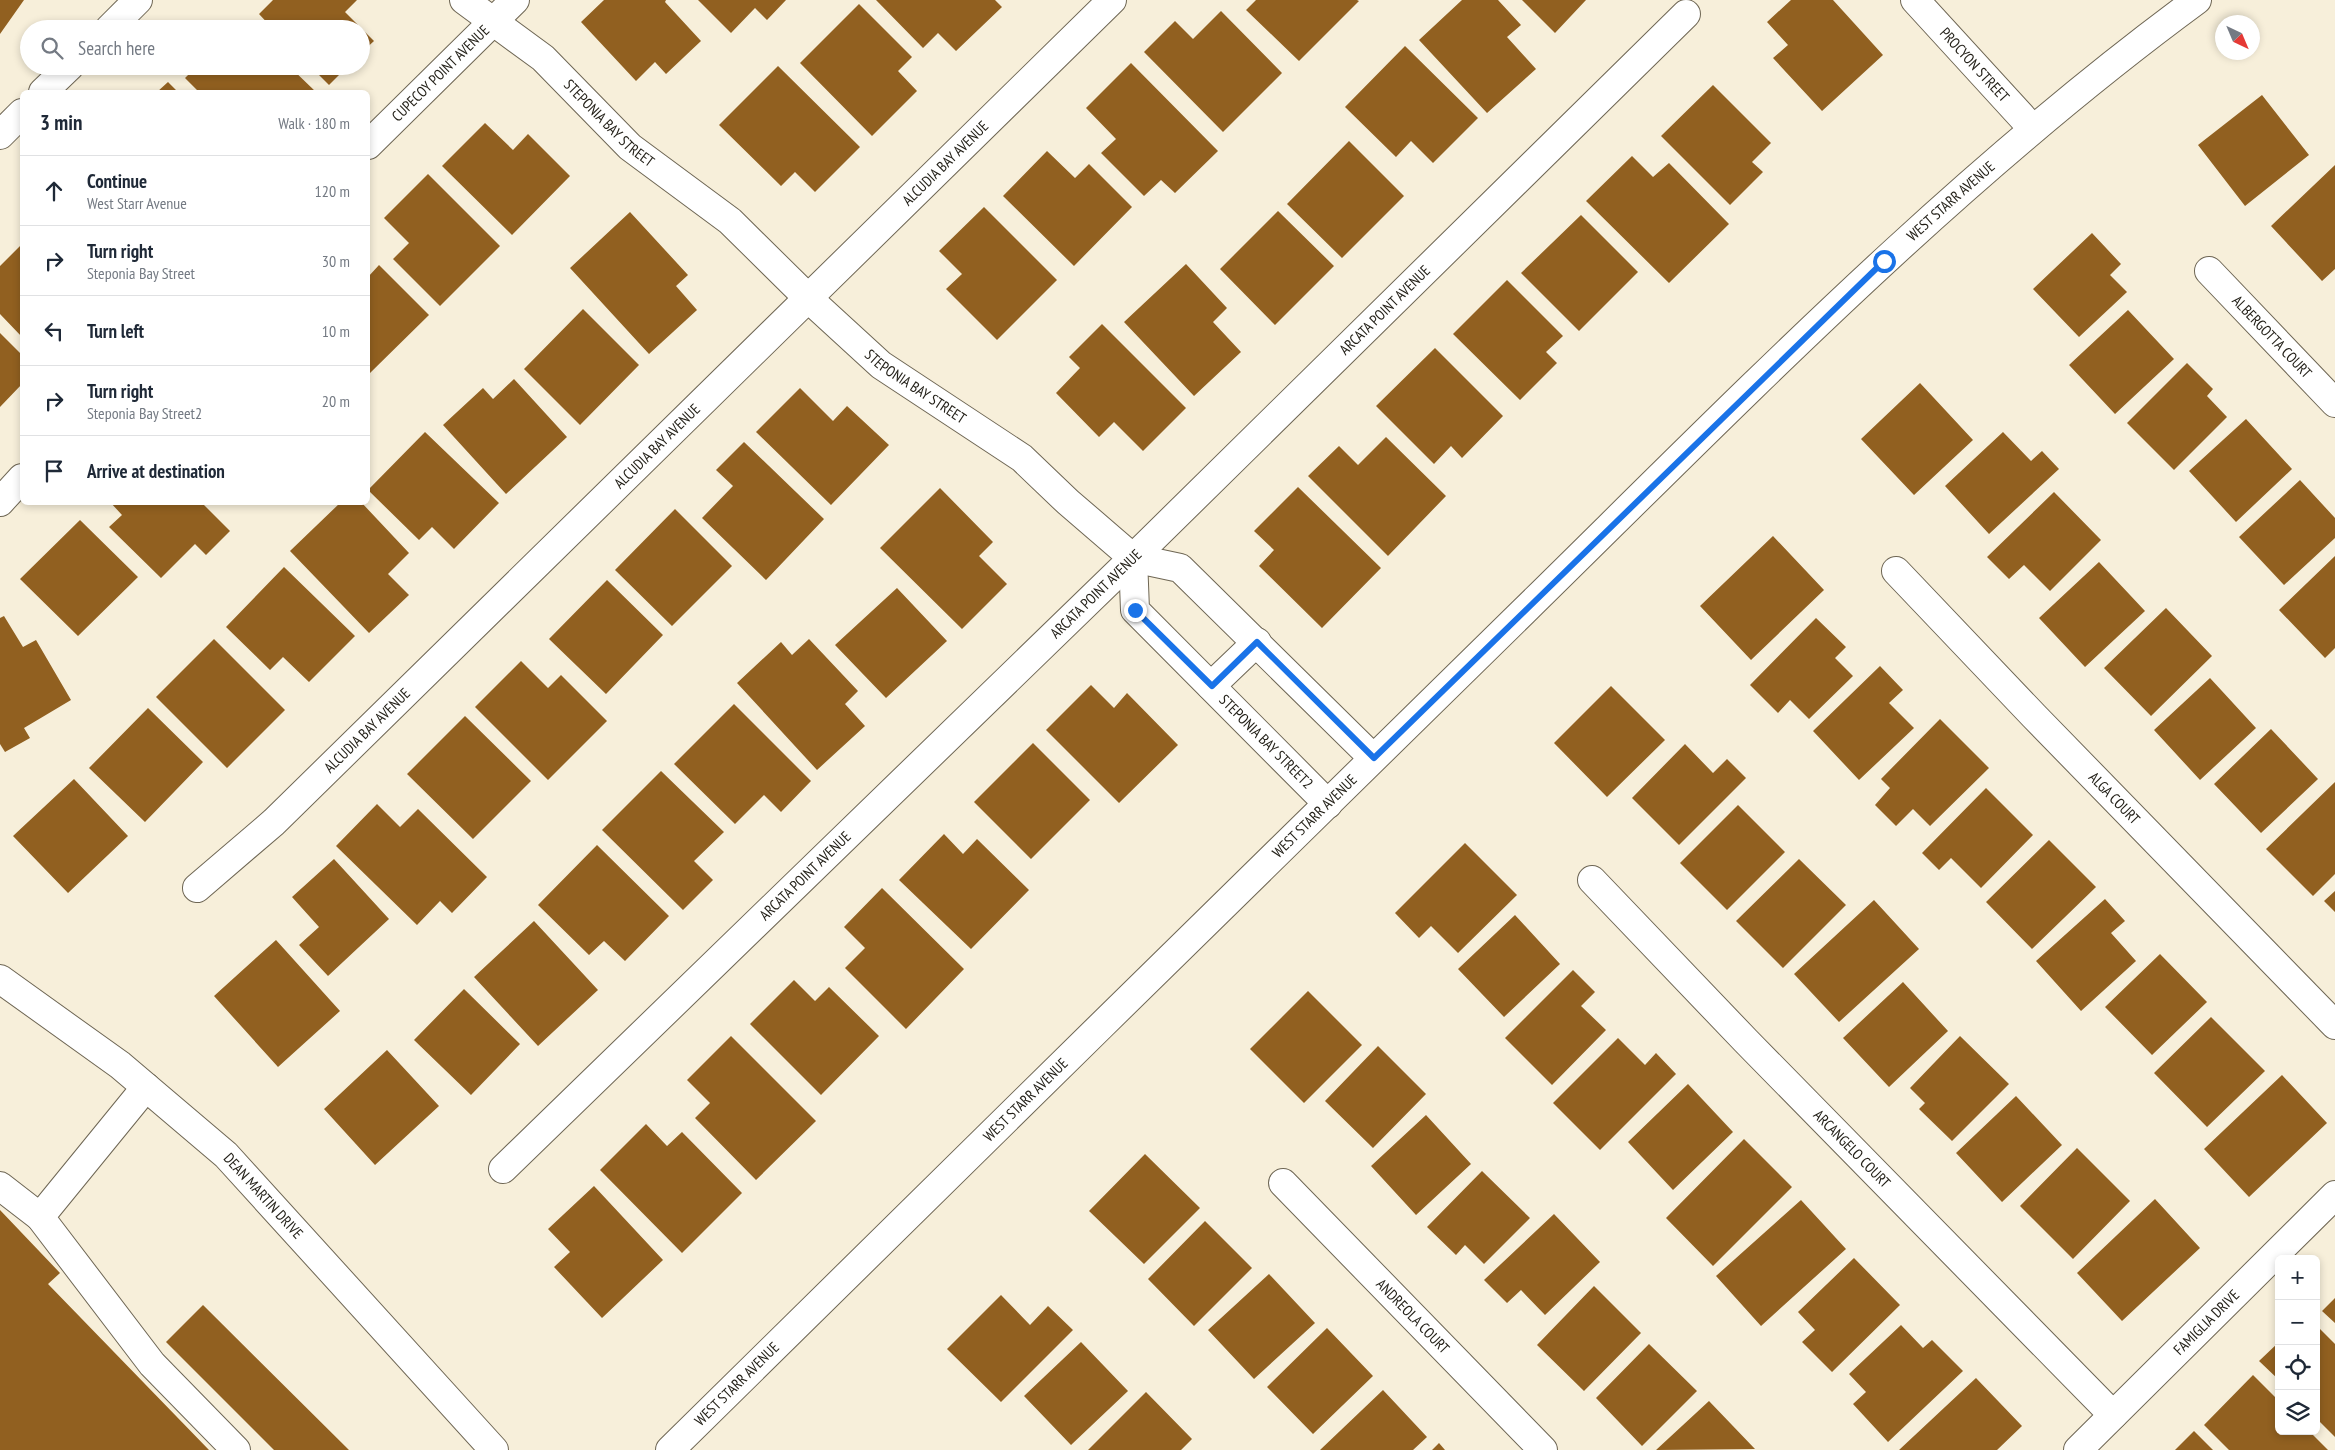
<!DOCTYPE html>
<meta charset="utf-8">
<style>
body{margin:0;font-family:"PT Sans Narrow",sans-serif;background:#f2f2f3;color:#1f2937}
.controls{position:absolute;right:15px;bottom:15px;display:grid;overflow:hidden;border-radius:8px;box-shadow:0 2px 8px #0003}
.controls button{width:45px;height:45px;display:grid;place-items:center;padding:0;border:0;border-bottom:1px solid #e0e1e3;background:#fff;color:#1f2937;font:25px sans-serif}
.compass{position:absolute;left:2215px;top:15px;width:45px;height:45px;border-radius:50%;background:#fff;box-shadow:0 2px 8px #0003;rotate:136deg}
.stop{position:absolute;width:15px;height:15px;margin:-11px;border:4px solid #1a73e8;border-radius:50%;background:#fff}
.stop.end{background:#1a73e8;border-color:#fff;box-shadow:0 1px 5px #0008}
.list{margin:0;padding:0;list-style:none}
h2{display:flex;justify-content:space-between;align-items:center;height:65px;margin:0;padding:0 20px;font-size:21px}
h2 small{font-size:16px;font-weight:400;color:#747a83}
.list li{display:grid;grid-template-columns:32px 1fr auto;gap:15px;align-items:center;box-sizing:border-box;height:70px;padding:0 20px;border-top:1px solid #e0e1e3}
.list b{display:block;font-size:19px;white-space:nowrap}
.list p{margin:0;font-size:16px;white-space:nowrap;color:#747a83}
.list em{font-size:16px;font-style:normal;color:#747a83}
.icon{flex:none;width:28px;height:28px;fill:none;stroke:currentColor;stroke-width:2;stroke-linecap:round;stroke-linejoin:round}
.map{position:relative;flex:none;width:2335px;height:1450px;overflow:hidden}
.search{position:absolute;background:#fff;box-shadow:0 2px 8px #0003;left:20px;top:20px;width:350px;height:55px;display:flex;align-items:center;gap:12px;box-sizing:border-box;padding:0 18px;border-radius:28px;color:#747a83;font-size:19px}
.panel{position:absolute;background:#fff;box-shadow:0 2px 8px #0003;left:20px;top:90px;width:350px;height:415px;border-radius:8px}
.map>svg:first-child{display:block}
</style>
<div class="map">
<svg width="2335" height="1450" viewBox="0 0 2335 1450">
<rect width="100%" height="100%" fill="#f7efda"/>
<path fill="#916020" d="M0,0h24l-24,34z
M273,0h84l-12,12 29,29 -13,12v-24h-88l-14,-15z
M604,0h62l-1,2 36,39 -35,33 -11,-12 -19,19 -55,-59z
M698,0h88l-19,20 -12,-12 -24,25z
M876,0h119l7,7 -46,44 -18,-18 -15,15z
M1256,0h101l2,1 -60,60 -53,-51z
M1462,0h36l23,25 -14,12 29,32 -49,44 -68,-73z
M1522,0h64l-31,33z
M1791,0h42l50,55 -61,56 -49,-53 15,-13 -21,-23z
M859,4l53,53 -14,14 19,20 -45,45 -72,-73z
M1221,11l61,62 -59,59 -79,-80 31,-31 18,18z
M243,20l9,9h-17z
M1405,46l73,72 -45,45 -22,-22 -15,16 -51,-50z
M1131,63l87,88 -43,42 -14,-13 -17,16 -43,-43 15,-14 -30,-31z
M197,66h92l27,26h-117l-14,-14z
M310,66h38l-19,19z
M778,66l82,81 -45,45 -20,-20 -14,14 -62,-61z
M168,82l10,10h-21z
M1713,85l58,58 -19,19 11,10 -33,33 -69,-69z
M2262,95l47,60 -64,51 -47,-61z
M485,123l28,27 15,-16 42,42 -58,59 -70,-69z
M1349,141l55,55 -62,62 -55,-54z
M1047,151l28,27 14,-14 43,43 -58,59 -71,-70z
M1632,156l21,21 16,-14 60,61 -60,59 -83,-82z
M2335,165v104l-13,12 -51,-55z
M428,174l72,72 -60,60 -47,-47 16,-16 -25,-25z
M984,207l73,73 -60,60 -51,-51 16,-15 -23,-23z
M1278,211l56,55 -59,59 -55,-56z
M630,212l58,63 -12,11 21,24 -48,44 -79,-86z
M1581,215l57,57 -59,59 -58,-58z
M2092,233l29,31 -11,11 17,17 -48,45 -46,-48z
M22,244v93l-22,-23v-48z
M1186,264l41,44 -14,14 28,30 -47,44 -70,-74z
M379,265l50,50 -59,58 -2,-3v-93z
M1507,280l56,56 -17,16 11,11 -37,37 -67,-66z
M583,309l56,56 -59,60 -56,-56z
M2128,310l46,49 -59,55 -46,-49z
M1102,324l84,84 -43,43 -29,-29 -15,15 -43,-44 24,-25 -11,-11z
M0,333l22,22v29l-22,23z
M1435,348l68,68 -41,42 -11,-12 -17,18 -58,-58z
M2187,363l26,26 -6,7 20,21 -53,53 -47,-47z
M514,379l53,58 -61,57 -63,-69 40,-37 10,11z
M1920,383l53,57 -59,55 -53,-56z
M800,388l33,33 14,-15 42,39 -58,60 -75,-73z
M2246,419l46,50 -56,53 -47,-51z
M425,432l74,71 -45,46 -22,-22 -13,13 -51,-50z
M2003,432l28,29 11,-10 17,18 -70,65 -44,-48z
M1386,437l60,59 -58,60 -80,-80 31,-30 19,19z
M744,442l80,77 -58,61 -64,-62 31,-32 -17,-16z
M2300,480l35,38v20l-51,47 -45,-48z
M1298,487l83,81 -59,60 -63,-62 15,-16 -20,-19z
M940,488l53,54 -14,14 28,28 -45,45 -82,-81z
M2054,492l47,48 -51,51 -26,-26 -15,14 -22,-22z
M110,502h91l29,29 -24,24 -11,-11 -34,34 -52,-51 13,-12z
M341,502h20l48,51 -21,21 21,21 -40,38 -79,-82z
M675,509l57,57 -60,60 -57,-56z
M80,520l58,57 -60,59 -58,-57z
M1773,536l51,54 -73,70 -51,-54z
M2335,556v92l-10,10 -46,-48z
M2099,562l46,49 -60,56 -46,-49z
M284,567l71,69 -46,46 -26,-25 -13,13 -44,-43z
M607,580l56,55 -57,59 -57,-55z
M897,588l50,53 -61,57 -51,-53z
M2166,608l46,48 -61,60 -47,-48z
M4,616l19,31 13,-7 35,60 -47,28 6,10 -25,14 -5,-8v-126z
M1816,618l30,29 -11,11 18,18 -44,43 -19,-19 -12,13 -28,-28z
M214,639l71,71 -58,58 -71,-71z
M809,639l49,52 -13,13 20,22 -48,44 -80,-87 44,-41 11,13z
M521,661l27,27 13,-13 46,46 -59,59 -73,-73z
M1880,666l23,24 -14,13 25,25 -55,52 -46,-49z
M2210,678l46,50 -56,52 -46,-50z
M1091,685l23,23 13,-15 51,52 -59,58 -73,-73z
M1611,686l54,54 -58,57 -53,-54z
M734,704l77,77 -30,31 -17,-17 -29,29 -61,-60z
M148,708l55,54 -58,60 -56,-54z
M465,716l66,65 -58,58 -66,-65z
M1940,719l49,49 -59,58 -17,-17 -17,17 -21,-21 15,-17 -9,-9z
M2271,729l47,50 -57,54 -47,-49z
M1033,743l57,57 -59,59 -57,-57z
M1685,744l28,29 14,-14 19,19 -67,67 -47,-47z
M661,771l63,61 -30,29 19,19 -30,30 -81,-80z
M74,779l54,57 -60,57 -55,-57z
M2335,782v92l-22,22 -47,-47z
M1986,788l47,47 -52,53 -30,-30 -12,12 -17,-17z
M377,804l23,23 18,-18 69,68 -35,36 -12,-12 -23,24 -81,-79z
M1738,805l47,47 -58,58 -47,-47z
M944,834l19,20 14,-15 52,51 -58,59 -72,-69z
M2049,840l47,47 -64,62 -46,-47z
M1465,843l52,52 -59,58 -27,-27 -12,12 -24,-25z
M597,845l72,71 -44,45 -21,-20 -15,14 -51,-50z
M334,859l55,60 -61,57 -29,-31 20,-18 -27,-30z
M1799,859l47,46 -63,63 -47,-47z
M882,888l82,81 -58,60 -61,-61 20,-20 -21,-21z
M2335,891v21l-11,-11z
M2105,899l20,22 -14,12 25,28 -55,50 -45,-50z
M1874,900l45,49 -80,73 -45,-48z
M1515,915l45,49 -56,53 -46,-48z
M534,921l64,69 -60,56 -64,-69z
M276,940l64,71 -62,56 -64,-71z
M2160,954l47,48 -55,53 -47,-48z
M1573,970l22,22 -14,14 25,24 -54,55 -47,-47z
M794,980l21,21 14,-14 50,49 -58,59 -71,-71z
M1903,982l45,49 -59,56 -46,-49z
M464,989l56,55 -49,51 -57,-55z
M1308,991l54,54 -58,58 -54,-54z
M2211,1017l54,54 -58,56 -53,-54z
M731,1036l85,85 -60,59 -61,-62 15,-15 -23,-23z
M1960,1036l49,48 -57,57 -33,-32 6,-6 -15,-15z
M1618,1038l27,27 11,-12 20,21 -76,76 -47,-47z
M1378,1046l48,48 -53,54 -48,-47z
M387,1050l52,56 -64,59 -51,-56z
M2282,1075l45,48 -78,74 -45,-48z
M1688,1084l45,48 -60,58 -45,-48z
M2016,1096l46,49 -60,57 -46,-49z
M1426,1115l45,49 -55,51 -45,-49z
M646,1124l21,22 15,-14 60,61 -60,60 -82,-83z
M1744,1139l48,48 -79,79 -47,-48z
M2077,1148l53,53 -57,58 -53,-53z
M1145,1154l55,54 -56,56 -55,-53z
M1482,1171l48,47 -46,46 -19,-19 -9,10 -29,-28z
M594,1186l69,74 -61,58 -48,-51 16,-15 -22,-23z
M2155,1199l45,49 -78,73 -45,-48z
M1801,1200l45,49 -85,77 -45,-50z
M0,1210l60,63 -12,11 161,166h-209z
M1554,1214l46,48 -55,53 -24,-25 -14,13 -23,-23z
M1205,1221l47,47 -58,58 -46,-47z
M1854,1258l46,47 -68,67 -30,-30 13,-12 -17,-18z
M1269,1274l46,49 -61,56 -46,-49z
M1594,1286l47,47 -57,58 -47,-46z
M1001,1295l29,30 18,-19 25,24 -72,72 -54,-53z
M2335,1298v25l-13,-12z
M203,1305l146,145h-75l-108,-108z
M1901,1325l22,23 9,-8 31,31 -75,71 -35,-38 13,-12 -17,-18z
M2316,1325l19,19v93l-19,-19z
M1327,1328l46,48 -60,58 -46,-47z
M1081,1342l47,49 -57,54 -47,-49z
M2279,1342v38l-20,-19z
M1649,1344l48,47 -55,55 -46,-48z
M2253,1375l26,26v30h30l19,19h-99l-25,-25z
M1976,1378l46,48 -25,24h-98z
M1383,1390l44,47 -14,13h-93z
M1146,1392l46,47 -11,11h-93z
M1709,1401l46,48 -99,1z
M2194,1431l19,19h-38z
M1439,1443l6,7h-13z"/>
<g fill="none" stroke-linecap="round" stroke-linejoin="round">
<g stroke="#6e6654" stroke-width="30">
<g id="minor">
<path id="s1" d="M464,0l79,58 87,89 100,74 79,78 72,66 141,93 46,44 65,56 47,10 193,190"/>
<path id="s2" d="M1915,0l118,129"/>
<path d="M109,29l29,-29"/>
<path d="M43,92l27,-26"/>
<path d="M0,135l22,-22"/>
<path id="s3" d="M368,145l147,-145"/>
<path id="s4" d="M2209,271l126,132"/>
<path d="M0,502l22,-24"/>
<path id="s5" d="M1133,558l2,52 193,194"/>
<path id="s6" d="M1896,571l138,145 301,309"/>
<path d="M1211,686l46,-44"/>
<path id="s7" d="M1592,880l154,161 367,374"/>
<path id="s8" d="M197,888l77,-66 838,-822"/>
<path id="s9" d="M0,979l120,86 106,90 268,295"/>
<path d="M146,1087l-106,130 112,147 84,86"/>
<path id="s10" d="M503,1169l630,-611 553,-544"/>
<path id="s11" d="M1283,1183l260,267"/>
<path d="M0,1186l40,31"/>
<path id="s12" d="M2078,1450l257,-255"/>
</g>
</g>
<g stroke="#6e6654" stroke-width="30">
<g id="major">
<path id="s13" d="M670,1450c284,-280 569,-560 854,-839 216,-212 428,-431 673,-611"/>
</g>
</g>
<use href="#minor" stroke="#fff" stroke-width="28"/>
<use href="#major" stroke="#fff" stroke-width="28"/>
</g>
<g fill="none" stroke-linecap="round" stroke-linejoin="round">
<path stroke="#1a73e8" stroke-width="6" d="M1135,610l77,76 45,-44 117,116 510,-497"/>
</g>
<g text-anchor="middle" stroke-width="5" stroke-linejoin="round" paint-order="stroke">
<g font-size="15" fill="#211e16" stroke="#f7efda">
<text dy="5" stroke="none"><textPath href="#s2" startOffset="88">PROCYON STREET</textPath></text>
<text dy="5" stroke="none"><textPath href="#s3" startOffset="102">CUPECOY POINT AVENUE</textPath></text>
<text dy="5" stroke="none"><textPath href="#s1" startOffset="191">STEPONIA BAY STREET</textPath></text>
<text dy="5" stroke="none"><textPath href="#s8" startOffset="1042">ALCUDIA BAY AVENUE</textPath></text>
<text dy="5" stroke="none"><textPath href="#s13" startOffset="1789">WEST STARR AVENUE</textPath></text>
<text dy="5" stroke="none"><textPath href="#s10" startOffset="1231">ARCATA POINT AVENUE</textPath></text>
<text dy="5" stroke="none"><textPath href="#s4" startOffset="91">ALBERGOTTA COURT</textPath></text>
<text dy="5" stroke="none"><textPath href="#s1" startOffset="596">STEPONIA BAY STREET</textPath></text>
<text dy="5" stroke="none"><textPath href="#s8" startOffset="638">ALCUDIA BAY AVENUE</textPath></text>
<text dy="5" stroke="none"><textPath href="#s10" startOffset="826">ARCATA POINT AVENUE</textPath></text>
<text dy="5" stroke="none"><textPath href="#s8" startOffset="232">ALCUDIA BAY AVENUE</textPath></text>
<text dy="5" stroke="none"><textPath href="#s5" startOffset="238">STEPONIA BAY STREET2</textPath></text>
<text dy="5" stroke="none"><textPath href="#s6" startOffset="315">ALGA COURT</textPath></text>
<text dy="5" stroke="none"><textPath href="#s13" startOffset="904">WEST STARR AVENUE</textPath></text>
<text dy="5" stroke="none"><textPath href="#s10" startOffset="421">ARCATA POINT AVENUE</textPath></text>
<text dy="5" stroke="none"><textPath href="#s13" startOffset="499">WEST STARR AVENUE</textPath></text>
<text dy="5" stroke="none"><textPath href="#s7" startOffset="374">ARCANGELO COURT</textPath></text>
<text dy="5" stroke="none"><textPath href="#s9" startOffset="342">DEAN MARTIN DRIVE</textPath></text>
<text dy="5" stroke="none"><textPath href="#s11" startOffset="186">ANDREOLA COURT</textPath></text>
<text dy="5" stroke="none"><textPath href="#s12" startOffset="181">FAMIGLIA DRIVE</textPath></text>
<text dy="5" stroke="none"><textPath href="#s13" startOffset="94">WEST STARR AVENUE</textPath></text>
</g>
</g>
</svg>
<div class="controls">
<button>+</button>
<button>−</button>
<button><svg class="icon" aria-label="locate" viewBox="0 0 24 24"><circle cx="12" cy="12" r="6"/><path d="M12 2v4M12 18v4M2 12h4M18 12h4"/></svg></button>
<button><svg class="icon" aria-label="layers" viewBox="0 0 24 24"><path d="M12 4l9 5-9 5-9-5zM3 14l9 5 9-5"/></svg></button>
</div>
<svg class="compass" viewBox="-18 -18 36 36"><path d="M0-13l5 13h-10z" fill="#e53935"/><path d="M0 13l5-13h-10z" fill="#747a83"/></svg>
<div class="stop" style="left:1884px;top:261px"></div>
<div class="stop end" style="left:1135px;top:610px"></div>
<div class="search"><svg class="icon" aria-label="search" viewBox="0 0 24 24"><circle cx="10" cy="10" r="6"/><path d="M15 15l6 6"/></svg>Search here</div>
<section class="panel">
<h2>3 min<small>Walk · 180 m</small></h2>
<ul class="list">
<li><svg class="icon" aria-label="ahead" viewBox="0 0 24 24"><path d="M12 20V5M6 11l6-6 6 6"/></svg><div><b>Continue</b><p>West Starr Avenue</p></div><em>120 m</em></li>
<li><svg class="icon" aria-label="right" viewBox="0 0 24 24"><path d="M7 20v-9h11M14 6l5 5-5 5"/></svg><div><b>Turn right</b><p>Steponia Bay Street</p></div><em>30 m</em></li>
<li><svg class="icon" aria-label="left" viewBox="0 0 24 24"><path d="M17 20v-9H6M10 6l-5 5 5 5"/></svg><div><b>Turn left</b></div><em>10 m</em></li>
<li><svg class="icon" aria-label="right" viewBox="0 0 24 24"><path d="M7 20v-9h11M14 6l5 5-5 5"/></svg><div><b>Turn right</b><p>Steponia Bay Street2</p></div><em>20 m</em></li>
<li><svg class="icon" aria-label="arrive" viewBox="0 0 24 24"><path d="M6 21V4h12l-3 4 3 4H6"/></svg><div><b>Arrive at destination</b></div></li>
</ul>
</section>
</div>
